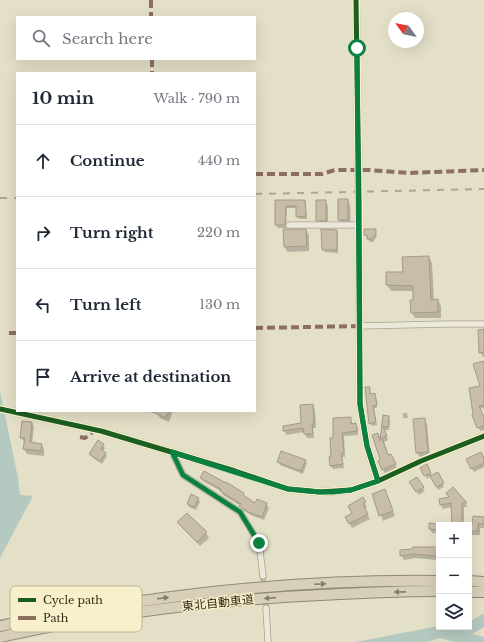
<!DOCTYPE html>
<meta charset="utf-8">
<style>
body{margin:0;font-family:"Libre Baskerville","Noto Sans JP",serif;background:#f6f6f7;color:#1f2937}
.controls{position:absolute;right:12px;bottom:12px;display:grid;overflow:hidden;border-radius:0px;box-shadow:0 4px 16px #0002}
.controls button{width:36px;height:36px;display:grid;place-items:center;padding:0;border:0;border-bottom:1px solid #e0e1e3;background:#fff;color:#1f2937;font:20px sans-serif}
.compass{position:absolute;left:388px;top:12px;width:36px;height:36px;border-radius:50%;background:#fff;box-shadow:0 4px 16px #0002;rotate:303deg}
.stop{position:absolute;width:12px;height:12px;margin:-9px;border:3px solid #0b8043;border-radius:50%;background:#fff}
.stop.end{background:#0b8043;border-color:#fff;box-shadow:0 1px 4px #0008}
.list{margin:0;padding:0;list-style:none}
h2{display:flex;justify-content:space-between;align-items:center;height:52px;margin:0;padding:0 16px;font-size:17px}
h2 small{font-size:13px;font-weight:400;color:#747a83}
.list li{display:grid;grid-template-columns:26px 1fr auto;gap:12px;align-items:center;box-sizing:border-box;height:72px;padding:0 16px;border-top:1px solid #e0e1e3}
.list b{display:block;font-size:15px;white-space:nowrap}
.list em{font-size:13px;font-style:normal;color:#747a83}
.icon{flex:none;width:22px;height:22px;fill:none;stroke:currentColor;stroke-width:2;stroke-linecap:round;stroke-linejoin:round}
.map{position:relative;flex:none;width:484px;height:642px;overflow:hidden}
.search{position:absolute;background:#fff;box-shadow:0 4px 16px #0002;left:16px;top:16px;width:240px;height:44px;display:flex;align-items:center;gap:10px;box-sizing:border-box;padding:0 14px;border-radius:0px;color:#747a83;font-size:15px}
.panel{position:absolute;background:#fff;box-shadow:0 4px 16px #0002;left:16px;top:72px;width:240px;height:340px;border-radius:0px}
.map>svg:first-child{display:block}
</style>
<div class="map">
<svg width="484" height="642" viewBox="0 0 484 642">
<rect width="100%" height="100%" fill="#e4dfc7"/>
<path fill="#b4c9bf" d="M0,391l18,87 2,17 13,1 -33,62z
M417,631l19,9 -11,2h-70z"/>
<path fill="#0003" d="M348,200l2,5 1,19 -9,1 -2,-5z
M276,201h29l1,3 1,15h-8l-2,-3v-8h-10l-1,20h-8l-2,-3z
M325,201l3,5v19h-8l-3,-5z
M306,230l3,5v16l-22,1 -2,-5z
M375,230l2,6 -4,6h-3l-5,-7z
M336,231l2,3v19l-13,-1 -2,-3z
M429,257l3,6 2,38 4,-1 3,6v12h-26l-3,-5 2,-12v-10h-23l-4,-6v-12h17z
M484,330v27h-1l-3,-5z
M483,364l1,42v2l-4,1 4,9v12l-4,1 -7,-16 8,-28z
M369,388l2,7 3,-1 2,3 1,11h-3l3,17 -5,1 -2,-3z
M313,405l2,5 1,18h-3l1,10h-7l-3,-6 -17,3 -3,-4 18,-7z
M158,411h15l-4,11 -9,-4 -3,-5z
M403,413h4l1,5h-5z
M384,417h4l2,4 -1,9h-4l3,10 -4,2 5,14 4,3 4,9 -12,6 -6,-13 2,-1 -3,-26 3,6z
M350,418l3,7 2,-1 3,4v7l-14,1 1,21h-3l2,11 -11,1 -2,-3 -1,-8h2l2,-19z
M424,419l3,5 3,33h-10l-3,-4z
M32,423l2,4 -2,17 10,1 2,4v7l-17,-2 -3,-5 1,-6 -4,-5z
M103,445l2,3 -2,3 4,5 -5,8 -10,-7 -2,-3z
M484,456v11l-10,5 -2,-3z
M305,460l2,3 -4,11 -23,-9 -2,-3z
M427,466l5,10 5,-3 7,14 -6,3 -7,-14 -4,3 -5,-11z
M201,478l42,16 2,4 10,6h11l3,4 -5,12 -13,-5 -8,-5 -2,-4 -18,-11 -2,-4 -18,-10z
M417,479l8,12 -6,4 -7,-9z
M453,489l15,18h-4v18h-11l-1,-18 -9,2 -2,-4 -1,-5 10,-2z
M385,490l10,26 -12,5 -10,-27z
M198,499l2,3 -4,8 -7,-3 -1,-3z
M362,499l5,8 -3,2 6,10 -18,9 -6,-11 7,-3z
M484,518v10h-4v7h-11v-9h4z
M178,523l28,10 3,5 -9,8 -19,-19z
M430,524l18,1h-9v8h-7l-2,-4z
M436,548l2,4v8l-23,-2 -11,2 -3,-5z"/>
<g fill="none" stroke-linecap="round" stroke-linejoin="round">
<path stroke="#b4c9bf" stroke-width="12" d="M458,636l26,-16
M388,642l52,-10 40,10"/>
</g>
<path fill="#c8bda8" stroke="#a39a87" d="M338,199h10v21h-10z
M275,200h30l1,16 -10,1v-11h-10l-1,19h-10z
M316,200h10v21h-10z
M283,229h23l1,17 -23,1z
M321,229l16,1v20h-15z
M364,229h12v4l-4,6h-5v-4h-3z
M429,256l2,44 7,-1v13l-27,1 -1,-13h3v-14l-27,-1v-13h17l-1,-15z
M484,329v23l-5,1 -1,-23z
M483,361l1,4v40l-5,1 5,11v9l-7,2 -5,-13 1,-1 -4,-26 11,-2 -7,-22z
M365,387h5v7l5,-1 2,12 -4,1 3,16 -7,2z
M313,404l1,20h-2l1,10h-9l-1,-6 -20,3v-5l18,-3 -1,-18z
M150,411h19l-3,7z
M383,415l6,1 -1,11 -5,-1 4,10 -5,2 6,17 3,-1 5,10 -14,6 -4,-9 2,-2 -8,-24 6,-2 2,8z
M351,417v7l5,-1 1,8 -15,2 2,20 -3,1 2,10 -13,2 -1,-9h2l-1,-19h3v-20z
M425,418l3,34 -12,1 -3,-34z
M22,421l10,1 -2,20 12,2 -1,7 -18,-2 2,-11h-5z
M98,440l6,4 -3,5 5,4 -6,8 -11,-7z
M281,451l25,9 -5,11 -24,-9z
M481,452l3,6v5l-13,6 -5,-10z
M427,464l4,9 -7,3 -4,-8z
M204,471l22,12v-1l18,11 -1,2 12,8 2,-4 10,4 -5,14 -14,-5 -9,-6 2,-2 -21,-13 1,-2 -21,-11z
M438,472l6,11 -8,4 -6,-11z
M417,477l7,10 -8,5 -7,-10z
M453,487l14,16h-5v22h-10l-1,-22 -11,2 -1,-6 10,-2 -3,-4z
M385,489l8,22 -14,5 -7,-22z
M191,494l8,4 -5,9 -7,-3z
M363,497l3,5 -3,2 5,10 -19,10 -4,-7 7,-4 -4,-7z
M187,513l20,19 -10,10 -20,-20z
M473,516l11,1v7h-6v7h-9v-6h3z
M429,523l10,1v6l-10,-1z
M413,547h24l-1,9 -24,-2 -12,2v-6l12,-1z"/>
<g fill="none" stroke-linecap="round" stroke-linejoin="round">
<path stroke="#c1bba4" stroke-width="5.5" stroke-dasharray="5.5 3" stroke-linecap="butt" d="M263,576l3,32"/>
<g stroke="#a8a291" stroke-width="7">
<path id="minor" d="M289,225h70
M359,326l87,-2h38
M172,452l11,23 57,37 19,31 4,33
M266,608l2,34"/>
</g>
<g stroke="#a8a291" stroke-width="8">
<path id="tertiary" d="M356,0l3,202 1,202 7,42 11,35
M0,409l101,22 134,40 53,18 32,3 31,-2 27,-9 43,-20 63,-25"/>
</g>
<g stroke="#8e8878" stroke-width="12">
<path id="motorway" d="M469,581l15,1
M469,592h15
M0,626c144,-30 292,-47 439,-45
M0,637c106,-23 213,-37 321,-42 39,-2 79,-4 118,-4"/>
</g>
<use href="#minor" stroke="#ebe8da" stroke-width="5.5"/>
<use href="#tertiary" stroke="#ebe8da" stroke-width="7"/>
<use href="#motorway" stroke="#d7cfb8" stroke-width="10"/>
<path stroke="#aaa69a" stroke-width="2" stroke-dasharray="7 7" stroke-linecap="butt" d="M255,194l229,-5
M0,198h17"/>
<path stroke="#8d6e63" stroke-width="4" stroke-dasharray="8 4" stroke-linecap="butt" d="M151,0v17
M152,59v14
M255,174h67l13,-4h34l39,3 76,-3
M255,328l104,-2
M9,333h8
M80,437l5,1 10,-8"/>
<g stroke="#f7f0cb" stroke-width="8">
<path id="cycleway" d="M356,0l3,202 1,202 7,42 11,35
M0,409l101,22 134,40 53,18 32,3 31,-2 27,-9 43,-20 63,-25"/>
</g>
<use href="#cycleway" stroke="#1b5e20" stroke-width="5"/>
</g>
<defs><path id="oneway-solid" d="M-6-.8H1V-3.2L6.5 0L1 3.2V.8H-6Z"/></defs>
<g fill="#867d69">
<use href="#oneway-solid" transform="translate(320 584) rotate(-3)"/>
<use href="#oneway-solid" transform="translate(400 592) rotate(179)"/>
<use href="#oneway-solid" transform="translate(163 598) rotate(-7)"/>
<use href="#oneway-solid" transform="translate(270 598) rotate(175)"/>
</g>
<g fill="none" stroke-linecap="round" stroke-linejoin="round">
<path stroke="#0b8043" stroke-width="5" d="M259,543l-19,-31 -57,-37 -11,-23 116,37 32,3h13l18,-2 27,-9 -11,-35 -7,-42 -3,-356"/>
</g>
<g text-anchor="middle" stroke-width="3" stroke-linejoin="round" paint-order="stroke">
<g font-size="12" fill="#362b1a" stroke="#f7f0cb">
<text transform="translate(218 603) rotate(-6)" y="4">東北自動車道</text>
</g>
</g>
<rect x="10" y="586" width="132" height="46" rx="6" fill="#f7f0cb" stroke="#bdb596" stroke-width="1"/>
<rect x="18" y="598" width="18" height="4" fill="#1b5e20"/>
<rect x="18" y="616" width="18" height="4" fill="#8d6e63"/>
<g font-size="11" fill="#362b1a">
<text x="43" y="604">Cycle path</text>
<text x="43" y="622">Path</text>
</g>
</svg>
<div class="controls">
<button>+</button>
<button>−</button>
<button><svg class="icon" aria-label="layers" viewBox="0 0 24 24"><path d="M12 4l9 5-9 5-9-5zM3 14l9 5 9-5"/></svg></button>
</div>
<svg class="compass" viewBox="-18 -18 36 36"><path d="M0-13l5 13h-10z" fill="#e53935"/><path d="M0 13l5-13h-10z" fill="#747a83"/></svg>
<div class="stop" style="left:357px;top:48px"></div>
<div class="stop end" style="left:259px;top:543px"></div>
<div class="search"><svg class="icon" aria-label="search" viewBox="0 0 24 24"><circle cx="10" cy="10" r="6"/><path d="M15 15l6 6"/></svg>Search here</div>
<section class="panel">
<h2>10 min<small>Walk · 790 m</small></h2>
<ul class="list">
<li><svg class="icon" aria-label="ahead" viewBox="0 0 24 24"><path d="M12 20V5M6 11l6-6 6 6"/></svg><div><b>Continue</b></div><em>440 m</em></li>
<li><svg class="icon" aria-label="right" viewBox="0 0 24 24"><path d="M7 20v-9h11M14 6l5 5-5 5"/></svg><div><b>Turn right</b></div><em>220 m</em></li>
<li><svg class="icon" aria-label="left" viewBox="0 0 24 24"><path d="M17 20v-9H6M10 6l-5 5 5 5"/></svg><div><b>Turn left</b></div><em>130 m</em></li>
<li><svg class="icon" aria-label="arrive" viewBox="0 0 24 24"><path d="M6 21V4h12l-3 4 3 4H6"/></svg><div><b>Arrive at destination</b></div></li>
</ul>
</section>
</div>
